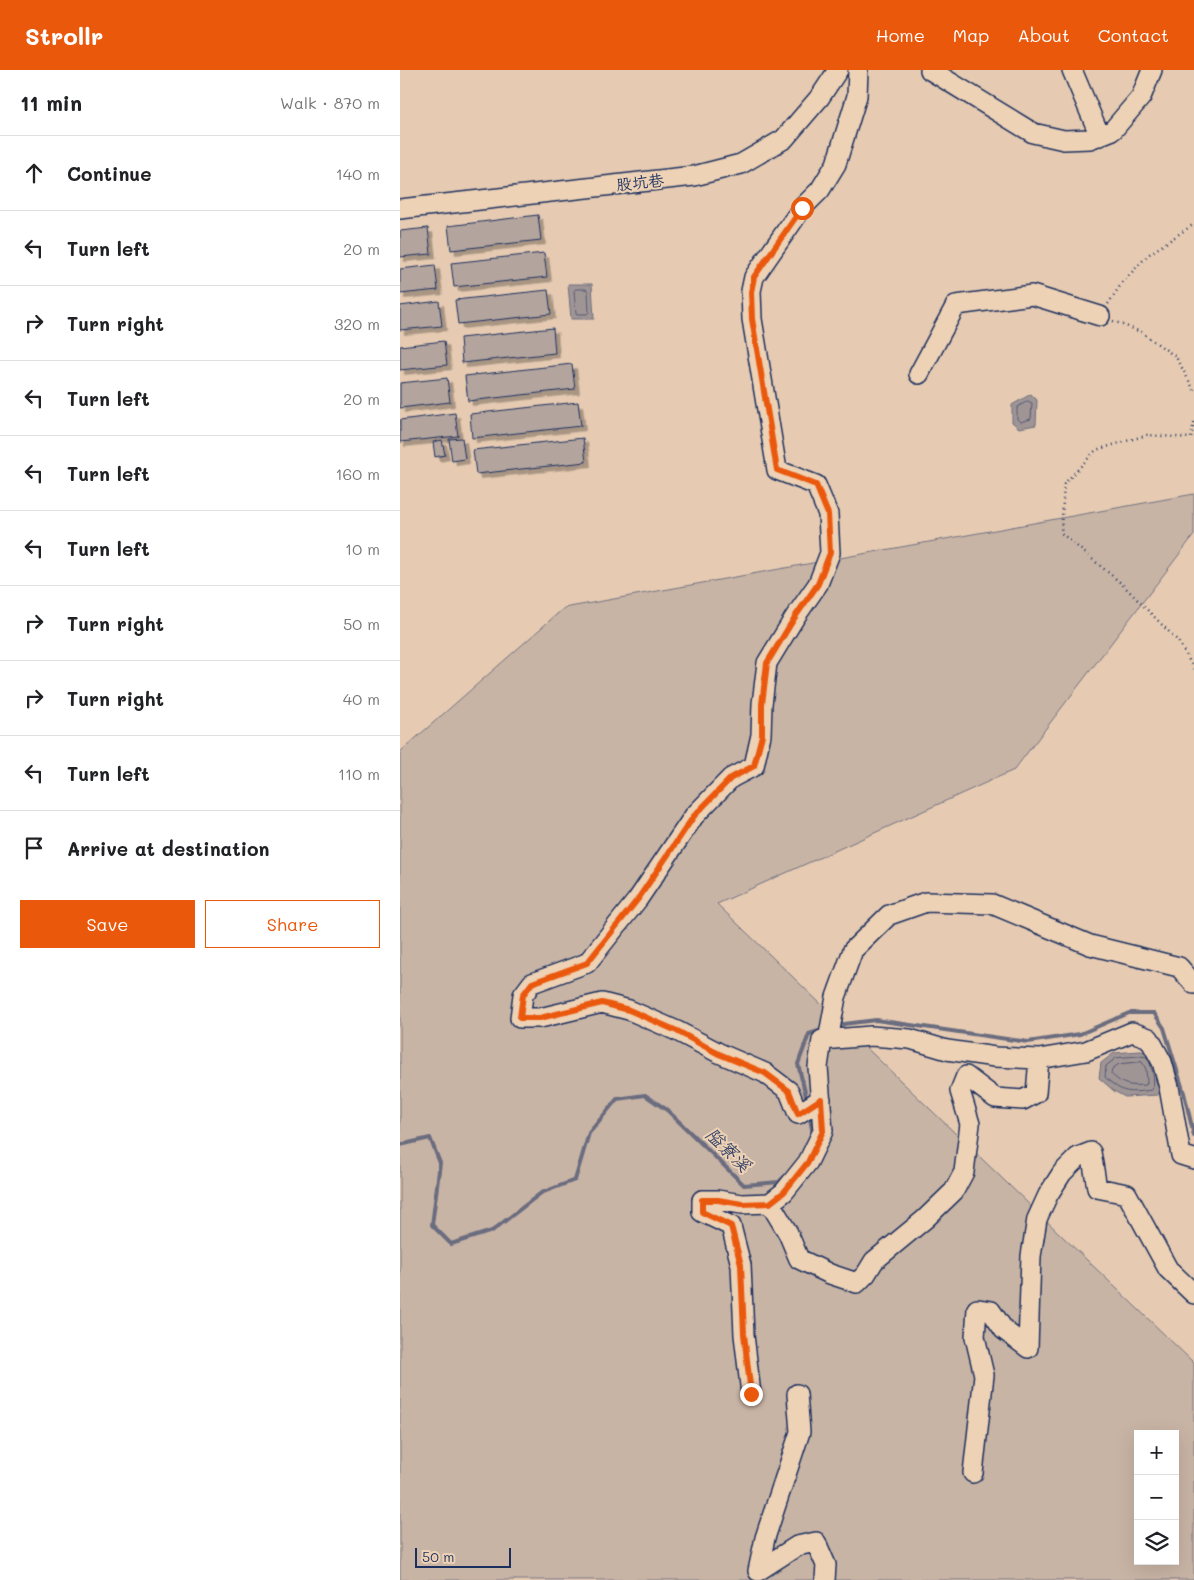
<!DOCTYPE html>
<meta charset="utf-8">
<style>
body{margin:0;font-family:Mali,"LXGW WenKai TC",sans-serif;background:#f6f6f6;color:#202124}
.controls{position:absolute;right:15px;bottom:15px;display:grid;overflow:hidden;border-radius:0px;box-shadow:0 5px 20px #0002}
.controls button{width:45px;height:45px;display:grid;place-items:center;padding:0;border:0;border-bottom:1px solid #e0e0e0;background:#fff;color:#202124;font:25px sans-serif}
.scale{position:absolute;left:15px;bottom:12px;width:96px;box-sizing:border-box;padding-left:5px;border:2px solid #1b2f5e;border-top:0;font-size:14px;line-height:18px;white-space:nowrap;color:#1b2f5e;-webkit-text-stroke:4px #eed2b5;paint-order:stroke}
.stop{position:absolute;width:15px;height:15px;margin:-11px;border:4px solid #ea580c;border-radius:50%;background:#fff}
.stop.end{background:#ea580c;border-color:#fff;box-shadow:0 1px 5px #0008}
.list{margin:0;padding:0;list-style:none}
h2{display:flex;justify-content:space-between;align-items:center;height:65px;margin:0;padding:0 20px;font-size:21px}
h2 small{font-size:16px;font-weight:400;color:#757577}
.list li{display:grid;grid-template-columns:32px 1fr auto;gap:15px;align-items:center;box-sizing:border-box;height:75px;padding:0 20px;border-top:1px solid #e0e0e0}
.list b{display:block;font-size:19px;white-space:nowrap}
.list em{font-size:16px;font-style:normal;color:#757577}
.actions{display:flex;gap:10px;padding:15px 20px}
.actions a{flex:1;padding:11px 0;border:1px solid #ea580c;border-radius:0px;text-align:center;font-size:18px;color:#ea580c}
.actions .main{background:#ea580c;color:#fff}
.icon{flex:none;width:28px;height:28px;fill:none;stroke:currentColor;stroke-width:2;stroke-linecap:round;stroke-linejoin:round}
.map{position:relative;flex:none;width:794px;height:1510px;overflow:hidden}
header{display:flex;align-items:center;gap:30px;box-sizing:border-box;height:70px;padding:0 25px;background:#ea580c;color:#fff}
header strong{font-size:24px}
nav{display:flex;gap:28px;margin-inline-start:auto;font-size:18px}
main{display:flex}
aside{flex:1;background:#fff}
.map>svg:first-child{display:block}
</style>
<header>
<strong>Strollr</strong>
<nav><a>Home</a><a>Map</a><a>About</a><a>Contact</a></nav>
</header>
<main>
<aside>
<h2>11 min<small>Walk · 870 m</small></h2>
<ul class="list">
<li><svg class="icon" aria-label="ahead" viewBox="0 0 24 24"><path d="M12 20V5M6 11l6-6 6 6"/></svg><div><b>Continue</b></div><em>140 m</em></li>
<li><svg class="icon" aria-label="left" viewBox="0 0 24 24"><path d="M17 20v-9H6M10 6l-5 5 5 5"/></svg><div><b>Turn left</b></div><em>20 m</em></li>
<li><svg class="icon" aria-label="right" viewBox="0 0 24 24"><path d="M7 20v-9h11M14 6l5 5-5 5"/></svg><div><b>Turn right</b></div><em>320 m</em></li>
<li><svg class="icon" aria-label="left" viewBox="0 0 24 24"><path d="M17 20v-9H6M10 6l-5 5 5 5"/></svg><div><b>Turn left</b></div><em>20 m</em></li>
<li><svg class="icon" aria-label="left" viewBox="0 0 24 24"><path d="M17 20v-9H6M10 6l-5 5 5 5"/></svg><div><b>Turn left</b></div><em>160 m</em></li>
<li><svg class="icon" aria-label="left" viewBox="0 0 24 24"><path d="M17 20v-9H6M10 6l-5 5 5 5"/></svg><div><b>Turn left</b></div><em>10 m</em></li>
<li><svg class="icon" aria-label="right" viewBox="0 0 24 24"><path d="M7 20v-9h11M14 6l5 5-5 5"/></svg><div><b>Turn right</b></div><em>50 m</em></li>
<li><svg class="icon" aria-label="right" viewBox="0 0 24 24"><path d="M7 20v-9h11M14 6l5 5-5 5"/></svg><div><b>Turn right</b></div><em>40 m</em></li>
<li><svg class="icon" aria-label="left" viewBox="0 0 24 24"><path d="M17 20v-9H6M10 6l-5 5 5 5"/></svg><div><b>Turn left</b></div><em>110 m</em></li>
<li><svg class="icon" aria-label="arrive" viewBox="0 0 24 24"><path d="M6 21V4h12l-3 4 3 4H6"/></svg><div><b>Arrive at destination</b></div></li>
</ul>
<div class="actions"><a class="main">Save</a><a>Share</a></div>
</aside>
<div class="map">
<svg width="794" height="1510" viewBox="0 0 794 1510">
<defs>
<filter id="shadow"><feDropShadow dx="4.5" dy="4.5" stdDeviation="0" flood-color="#0004"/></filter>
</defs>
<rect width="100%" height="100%" fill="#e6cbb2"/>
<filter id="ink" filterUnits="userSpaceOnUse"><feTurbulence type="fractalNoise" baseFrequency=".02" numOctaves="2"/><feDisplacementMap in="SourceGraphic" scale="10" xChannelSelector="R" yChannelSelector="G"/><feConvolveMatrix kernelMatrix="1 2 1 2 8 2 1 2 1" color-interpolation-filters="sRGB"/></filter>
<g filter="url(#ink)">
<path fill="#c8b4a5" stroke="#727282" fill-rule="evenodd" d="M794,424v41l-180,235 -297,134 477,459v217h-794v-828l164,-144zM738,1364h37v127h-37z"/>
<path fill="#a09595" stroke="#6b6c7f" d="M168,214h24l2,35h-23z
M631,324l6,6 -1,25 -17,3 -7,-6v-17z
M740,981l10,1 9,31 -1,12 -33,2 -11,-6 -15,-13 2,-15 13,-10z"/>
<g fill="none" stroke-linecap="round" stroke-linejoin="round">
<path stroke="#505874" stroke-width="1" d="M176,219h10l2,2 1,21 -2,2h-10l-1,-1 -2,-22z
M628,331l4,2 -1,16 -11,3 -3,-3v-11z
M740,986l7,1c5,10 9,23 5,33 -24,3 -29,4 -47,-13l1,-11 10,-8z
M742,992l4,7 1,13 -1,3c-17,1 -22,1 -35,-11l1,-5 7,-5z"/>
<path stroke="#6b6c7f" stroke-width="4" d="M436,955l40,-5 152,22 52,-8 49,-21h25l10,15 20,65 10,43
M407,1030l-9,-36 11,-30 16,-5
M409,1044l4,20
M0,1075l30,-7 10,25 -8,62 19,19 41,-13 49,-38 34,-13 14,-47 28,-34 28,-4 22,15 77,75 35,-3 5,-5"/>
</g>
<path fill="#b3a49d" stroke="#1b2f5e" filter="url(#shadow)" d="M138,145l3,25 -90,10 -3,-24z
M28,158l3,26 -31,3v-26z
M144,183l3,24 -93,10 -3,-24z
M35,195l3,25 -38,4v-25z
M148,220l3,24 -93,10 -3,-24z
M39,231l3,25 -42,4v-24z
M153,258l2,25 -93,10 -2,-25z
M44,271l3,24 -47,5v-24z
M172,294l3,25 -107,12 -3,-25z
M47,308l3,24 -50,6v-25z
M178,332l3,24 -109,12 -2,-24z
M55,343l3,23 -58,6v-22z
M62,368l3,21 -13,2 -3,-22z
M183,368l3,24 -110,12 -3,-24z
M42,370l3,15 -10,2 -2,-15z"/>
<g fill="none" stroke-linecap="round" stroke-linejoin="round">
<g stroke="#1b2f5e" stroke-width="22">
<path id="minor" d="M530,0l103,63 31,7 26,-1 23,-9 28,-33 11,-27
M672,0l28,66
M0,139l294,-33 47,-12 43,-25 36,-42 18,-27
M519,304l37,-69 76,-10 68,21
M428,970l8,-43 17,-47 36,-35 37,-13 66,2 98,41 89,22 15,17
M421,1029l-23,15 -9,-23 -24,-18 -46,-20 -42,-22 -48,-21 -27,-7 -62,15h-20l3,-23 9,-12 55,-20 51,-64 56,-83 37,-38 23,-12 7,-31 1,-31 5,-41 28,-46 23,-33 12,-31 -2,-39 -12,-29 -39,-15 -25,-151 -1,-28 3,-14 48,-69 18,-18 16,-26 21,-68 1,-26
M370,1133l18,30 11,26 31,15 27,9 9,-9 8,-13 51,-42 29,-28 10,-19 6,-48 -10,-33 6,-15 29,22 28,2 13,-7 3,-34
M351,1324l-7,-59 -3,-70 -10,-39 -29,-14v-12h15l25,4 28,-1 14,-11 24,-30 15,-31 -5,-64 4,-27 49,-4 39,3 37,11 48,7 44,2 47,-8 46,-19 17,6 13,24 7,25 12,68 13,4
M397,1324l3,38 -35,106 -7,33 39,-25 19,-4 10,23 -1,15
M573,1403l11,-98 -9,-38 2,-28 14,2 13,19 24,18 3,-92 6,-37 11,-24 14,-22 16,-16 13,-5 6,36 30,6 41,75 26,25"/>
</g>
<path stroke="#1b2f5e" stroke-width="2.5" stroke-dasharray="1 4" stroke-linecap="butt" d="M708,234l14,-21 26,-28 46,-31
M713,251l28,11 35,25 18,33
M794,352l-3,16 -44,-3 -51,15 -32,34 -3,49 61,51 56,57 16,28"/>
<use href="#minor" stroke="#eed2b5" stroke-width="19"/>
</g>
</g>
<g fill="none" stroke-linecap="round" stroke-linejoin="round" filter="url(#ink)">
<path stroke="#ea580c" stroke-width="6" d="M351,1324l-7,-60 -3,-69 -10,-39 -29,-14v-12h16l24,4 28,-1 14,-11 24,-30 15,-31 -2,-32 -23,15 -9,-23 -24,-18 -46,-19 -42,-23 -48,-21 -27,-7 -62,15h-20l3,-23 9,-12 55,-20 51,-64 56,-83 37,-38 23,-12 8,-31v-31l5,-41 28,-46 23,-33 12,-31 -2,-39 -12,-29 -39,-15 -25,-151 -1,-27 3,-15 48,-69"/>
</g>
<g text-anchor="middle" stroke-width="4" stroke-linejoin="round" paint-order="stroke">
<g font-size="16" fill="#1b2f5e" stroke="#eed2b5">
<text transform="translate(240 112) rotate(-6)" y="6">股坑巷</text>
</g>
<g font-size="18" font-style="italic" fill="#364369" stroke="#eed2b5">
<text transform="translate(328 1080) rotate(44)" y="6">隘寮溪</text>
</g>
</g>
</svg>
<div class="controls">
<button>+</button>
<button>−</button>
<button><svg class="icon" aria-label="layers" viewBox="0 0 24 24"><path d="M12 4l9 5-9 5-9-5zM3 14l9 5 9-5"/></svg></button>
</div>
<div class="scale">50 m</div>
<div class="stop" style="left:402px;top:138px"></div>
<div class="stop end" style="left:351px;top:1324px"></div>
</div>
</main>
